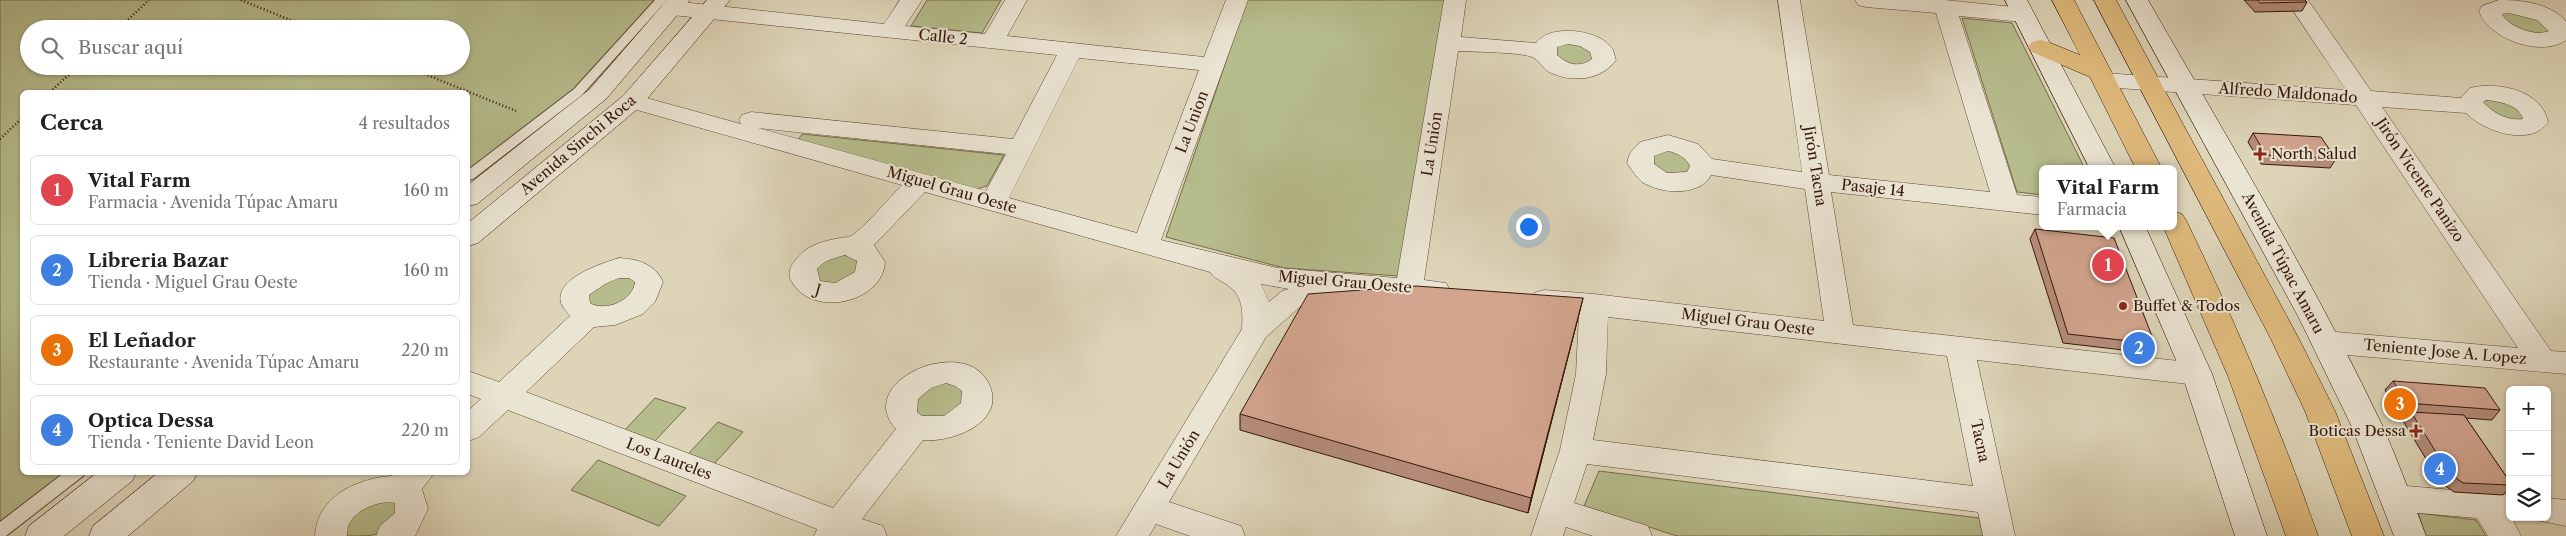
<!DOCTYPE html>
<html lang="es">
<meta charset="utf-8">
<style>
body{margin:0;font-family:"Libre Caslon Text",serif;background:#f6f6f6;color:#222}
.controls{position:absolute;right:15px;bottom:15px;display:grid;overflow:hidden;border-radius:8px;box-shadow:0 1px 4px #0004}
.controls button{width:45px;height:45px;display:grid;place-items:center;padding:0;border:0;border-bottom:1px solid #e0e0e0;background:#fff;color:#222;font:25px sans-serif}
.you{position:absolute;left:1528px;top:226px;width:18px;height:18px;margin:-12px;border:4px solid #fff;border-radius:50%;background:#1a73e8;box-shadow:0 0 0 8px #1a73e833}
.badge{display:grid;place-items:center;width:32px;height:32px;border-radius:50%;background:#8f2418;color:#fff;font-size:16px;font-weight:700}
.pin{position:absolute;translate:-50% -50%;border:2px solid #fff;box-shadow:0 1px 5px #0006}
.popup{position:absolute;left:2039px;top:165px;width:138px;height:65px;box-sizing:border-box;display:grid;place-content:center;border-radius:8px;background:#fff;filter:drop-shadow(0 1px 4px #0005);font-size:16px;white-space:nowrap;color:#767676}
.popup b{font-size:19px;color:#222}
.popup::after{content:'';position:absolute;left:50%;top:100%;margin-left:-10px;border:10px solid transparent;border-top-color:#fff}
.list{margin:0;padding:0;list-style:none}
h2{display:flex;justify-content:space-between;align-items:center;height:65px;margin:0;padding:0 20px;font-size:21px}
h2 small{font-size:16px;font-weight:400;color:#767676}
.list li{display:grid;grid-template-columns:32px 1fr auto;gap:15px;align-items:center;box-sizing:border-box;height:70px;margin:0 10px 10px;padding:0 10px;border:1px solid #e0e0e0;border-radius:8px}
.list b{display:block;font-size:19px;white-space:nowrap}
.list p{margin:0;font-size:16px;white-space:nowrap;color:#767676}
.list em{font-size:16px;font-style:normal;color:#767676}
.icon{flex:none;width:28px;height:28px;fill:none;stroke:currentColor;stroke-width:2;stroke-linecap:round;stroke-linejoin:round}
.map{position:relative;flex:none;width:2566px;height:536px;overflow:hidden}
.search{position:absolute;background:#fff;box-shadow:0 1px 4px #0004;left:20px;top:20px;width:450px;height:55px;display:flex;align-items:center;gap:12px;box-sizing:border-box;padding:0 18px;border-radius:28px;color:#767676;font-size:19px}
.panel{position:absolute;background:#fff;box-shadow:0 1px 4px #0004;left:20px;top:90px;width:450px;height:385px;border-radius:8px}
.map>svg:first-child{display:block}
</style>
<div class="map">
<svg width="2566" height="536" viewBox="0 0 2566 536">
<rect width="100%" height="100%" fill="#ded5b9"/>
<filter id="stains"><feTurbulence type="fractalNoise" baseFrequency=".004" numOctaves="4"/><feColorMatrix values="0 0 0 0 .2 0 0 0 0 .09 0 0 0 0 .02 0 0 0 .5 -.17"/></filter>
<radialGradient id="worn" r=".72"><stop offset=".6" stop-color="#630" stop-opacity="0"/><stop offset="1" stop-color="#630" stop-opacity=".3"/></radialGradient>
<path fill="#b6bc8c" stroke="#766a4a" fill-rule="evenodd" d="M0,0h655l-86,99 -101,78v-85h-446v380l54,1 -76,57zM29,29h432v37h-432z
M927,0h74l-19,33 -71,-7z
M1247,0h199l-47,276 -115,-8 -118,-31z
M2513,9l39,16 -4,10 -35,-4 -14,-21z
M1962,18l50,5 73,146h-42v26l-26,-3z
M1574,40l25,18 -28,11 -22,-20z
M2503,98l24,20c-20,7 -33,-3 -46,-17z
M802,134l202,21 -17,31 -14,4 -175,-50z
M1679,148l17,23 -26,8 -25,-22 3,-5z
M830,255h23l8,12 -20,18 -22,-2 -6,-14z
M624,274l14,9 -9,16c-13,5 -30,14 -42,2l1,-11z
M948,381l14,6 5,12 -13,17 -25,4 -13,-7 -2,-13 9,-12z
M655,398l31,10 -33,35 -30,-11z
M718,422l25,10 -29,32 -26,-10z
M598,460l88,36 -27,30 -88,-36z
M1599,471l380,47 4,18h-306l-93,-30z
M394,499l6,10c-22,27 -16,27 -53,27l-1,-19 6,-7z
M2418,513l58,7 10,16h-60z"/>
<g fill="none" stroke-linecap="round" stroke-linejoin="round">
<g stroke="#604635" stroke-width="2">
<path id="lane" d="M655,0h12l-85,95 -109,84 -5,1v-10l106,-81z
M65,472h20l-2,4 -77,60h-6v-14z"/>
</g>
<g stroke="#604635" stroke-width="1">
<path id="street" d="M900,0h22l-17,26 80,8 20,-34h22l-20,36 197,21 22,-57h22l-87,240 116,28 120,10 47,-278h22l-5,37 75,6c13,-19 60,-14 74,3 4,3 4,9 6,14 -15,21 -45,23 -67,12 -6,-4 -11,-13 -17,-15 -12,-5 -58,-5 -74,-6l-34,229 22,3 4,7 -4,7 -10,3 -100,-6 -34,11 -36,32 -97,165 72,24 4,10h-55l-34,-12 -7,12h-33l126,-207c1,-19 1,-34 -16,-45 -6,-4 -12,-6 -16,-12l-285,-80 -51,53 11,17c-2,40 -72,57 -93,20 -4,-5 -3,-12 0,-17 12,-19 27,-23 48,-27 3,-1 8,0 11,-2 12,-7 39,-39 51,-51l-279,-79 -3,-5 3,-5 9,-2 109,30 -2,-4 3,-5 9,-3 262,27 44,-84 -385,-40 -8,-2 -3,-5 3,-5 8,-2 212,23zM1568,44l12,2 10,6 2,7c-12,9 -24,6 -35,-4v-8zM1079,58l120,12 -62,163 -128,-35zM758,128l248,26 -20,37zM845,255l12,6 -2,11 -20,11 -15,-2 -3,-12c7,-9 18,-11 28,-14zM1261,284l28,5 -7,2 -13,11z
M1778,0h22l29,175 161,17 -54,-179 -70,-6 -8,-2 -3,-5h90l78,8 8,2 3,5 -3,5 -8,2 -64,-6 58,179 26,2v18l-212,-23 22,133 344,38 10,3 5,8 -5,8 -10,3 -220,-25 38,176h-32l-5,-24 -391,-48 -13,39 74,23 4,10h-59l-27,-9 -3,9h-32l29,-86 16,-76 3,-60 -45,-7 -4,-7 4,-7 10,-3 50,4 230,27 -19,-132 -94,-14c-11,22 -51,19 -69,7 -6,-5 -10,-12 -15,-19l3,-10 10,-11 28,-7 30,9 14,15 90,13zM1668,151c9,2 18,6 22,15l-3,6 -20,1 -13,-9v-8zM1608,317l339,39 26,130 -380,-46 13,-66z
M2286,0h22l63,91 90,7 9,-10c27,-7 72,2 78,34 -17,26 -65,9 -82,-9l-84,-6 169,244 15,1v22l-241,-21 -10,-3 -4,-8 4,-8 10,-3 193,17 -162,-243 -252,-18 -8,-2 -4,-5 4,-5 8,-2 242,17zM2486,100c12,1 34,5 37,19 -15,2 -28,-5 -38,-15l-2,-2z
M2499,0c24,0 50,3 67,21v19c-24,18 -78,-1 -87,-29l3,-5zM2509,13l28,7 12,11c-14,6 -40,-4 -47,-17z
M619,258c19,1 36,6 44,24l-8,20 -12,12 -28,11 -21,2 -68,65 307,116 63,-79c-44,-48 70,-96 93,-45 18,38 -37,59 -66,56l-61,79 21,7 4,10h-73l3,-7 -309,-119 -29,27 -11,4v-30l13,-12 -13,-5v-23l31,11 71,-66c-3,-4 -7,-8 -9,-13 -7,-25 42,-40 58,-45zM619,278h10l6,4c-2,19 -30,30 -45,21l-1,-8 16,-11zM946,383l9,3 7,5 -1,12 -17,13h-22l-5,-4 1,-13 13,-11z
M398,472h37l-13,17 6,20 -13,27h-39l4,-10 15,-13v-10c-14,-4 -40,7 -46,21 -2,3 -1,8 -2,12h-32c2,-34 30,-51 61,-58 7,-2 16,0 22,-6z
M2395,485l115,10v22h11l-8,3 8,16h-33l-11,-18 -82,-7 -11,-4 -5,-9 5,-9z
M2547,498l19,2v26l-30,-6 -2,-3h13z"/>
</g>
<g stroke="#361709" stroke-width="1">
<path id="secondary" d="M667,0h23l-84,99 -129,105 -9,2v-21l122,-96z
M707,0h23l-89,106 -163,137 -10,3v-23l155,-127z
M2005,0h22l89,169h-26z
M2126,0h22c81,141 165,280 235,427 16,36 29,73 43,109h-32l-42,-109 -53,-109z
M2119,226h26l67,148 55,162h-32l-53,-162z
M98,472h39l-5,9 -68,55h-39l4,-10z
M159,472h39l-5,9 -65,55h-39l4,-10z"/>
</g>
<g stroke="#361709" stroke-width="1">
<path id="highway" d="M2052,0h22l88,169h-26l-46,-92 -58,-25 -4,-5 4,-5 8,-2 8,2 32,13z
M2094,0h22l183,339 36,72 49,125h-32l-47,-125 -34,-72z
M2173,211l9,3 4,6c50,103 94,208 132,316h-32l-58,-160 -65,-150h10z"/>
</g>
<path stroke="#361709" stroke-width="2.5" stroke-dasharray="1 2.5" stroke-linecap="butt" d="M241,0l71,29
M118,29l31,-29
M405,66l111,45
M50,92l28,-26
M0,139l22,-21"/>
<use href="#lane" fill="#eae4d2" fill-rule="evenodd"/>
<use href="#street" fill="#eae4d2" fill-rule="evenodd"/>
<use href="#secondary" fill="#eae4d2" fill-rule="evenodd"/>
<use href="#highway" fill="#dfba7c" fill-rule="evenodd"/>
</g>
<path fill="#b58d7a" stroke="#361709" d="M2244,0h61l2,2 -5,9 -47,1z
M2253,133l83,26 -6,9 -69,-4 -13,-22z
M2035,229l120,115 -6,9 -86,-10 -33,-104z
M1583,298l-4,16 -51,199 -288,-83v-16z
M2393,381l107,29 -8,10 -26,-2 44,64v5l-7,8 -49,-3 -14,-10 -37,-61 7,-8 -12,-1 -13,-22z"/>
<path fill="#937363" stroke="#361709" d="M1583,298l-4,16 -51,199 3,-15z"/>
<path fill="#d2a48e" stroke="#361709" d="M2257,0h48l2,2 -47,1z
M2253,133l68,4 15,22 -70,-4z
M2035,229l79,9 41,106 -87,-10z
M1416,286l167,12 -52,200 -291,-84 68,-120z
M2393,381l92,7 15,22 -94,-7z
M2411,412l53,3 46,67v3l-47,-2 -14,-10z"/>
<g fill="#8f2418" stroke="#eae4d2" stroke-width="2">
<path d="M2257.5 146.5h5v5h5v5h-5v5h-5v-5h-5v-5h5z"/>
<circle cx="2123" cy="306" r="5"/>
<path d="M2413.5 423.5h5v5h5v5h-5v5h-5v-5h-5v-5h5z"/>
</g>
<g text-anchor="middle" stroke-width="4" stroke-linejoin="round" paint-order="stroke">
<g font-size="15" fill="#361709" stroke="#eae4d2">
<text transform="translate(943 37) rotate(6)" y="5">Calle 2</text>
<text transform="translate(2288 93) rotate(4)" y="5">Alfredo Maldonado</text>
<text transform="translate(1192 122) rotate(-69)" y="5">La Union</text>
<text transform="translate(1432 144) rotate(-81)" y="5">La Unión</text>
<text transform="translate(578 145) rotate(-40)" y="5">Avenida Sinchi Roca</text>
<text transform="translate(1815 166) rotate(81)" y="5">Jirón Tacna</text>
<text transform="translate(2420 180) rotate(56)" y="5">Jirón Vicente Panizo</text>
<text transform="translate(1873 188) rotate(6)" y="5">Pasaje 14</text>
<text transform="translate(952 190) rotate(16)" y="5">Miguel Grau Oeste</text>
<text transform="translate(2283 263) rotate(62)" y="5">Avenida Túpac Amaru</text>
<text transform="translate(1345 282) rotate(5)" y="5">Miguel Grau Oeste</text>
<text transform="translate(818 290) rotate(16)" y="5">J</text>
<text transform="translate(1748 322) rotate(7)" y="5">Miguel Grau Oeste</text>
<text transform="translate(2445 352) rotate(5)" y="5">Teniente Jose A. Lopez</text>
<text transform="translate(1980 441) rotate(78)" y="5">Tacna</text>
<text transform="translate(669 459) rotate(21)" y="5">Los Laureles</text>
<text transform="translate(1179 459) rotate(-59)" y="5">La Unión</text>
</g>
<g font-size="15" fill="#361709" stroke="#eae4d2" text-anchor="start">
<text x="2271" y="159">North Salud</text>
<text x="2133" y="311">Buffet &amp; Todos</text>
<text x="2406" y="436" text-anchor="end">Boticas Dessa</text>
</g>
</g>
<rect width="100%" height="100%" filter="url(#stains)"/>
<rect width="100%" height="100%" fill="url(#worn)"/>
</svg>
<div class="controls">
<button>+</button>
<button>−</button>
<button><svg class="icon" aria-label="layers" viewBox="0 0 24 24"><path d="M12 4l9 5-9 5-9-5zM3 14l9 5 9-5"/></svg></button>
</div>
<div class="you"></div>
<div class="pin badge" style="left:2108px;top:265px;background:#e0444e">1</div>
<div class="popup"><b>Vital Farm</b>Farmacia</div>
<div class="pin badge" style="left:2139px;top:348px;background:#3f7fe0">2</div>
<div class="pin badge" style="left:2400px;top:404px;background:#e8710a">3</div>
<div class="pin badge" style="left:2440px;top:469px;background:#3f7fe0">4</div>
<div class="search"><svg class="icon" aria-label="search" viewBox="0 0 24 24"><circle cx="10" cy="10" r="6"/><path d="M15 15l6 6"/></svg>Buscar aquí</div>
<section class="panel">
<h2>Cerca<small>4 resultados</small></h2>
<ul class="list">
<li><span class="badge" style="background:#e0444e">1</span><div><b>Vital Farm</b><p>Farmacia · Avenida Túpac Amaru</p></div><em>160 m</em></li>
<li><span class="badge" style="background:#3f7fe0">2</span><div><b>Libreria Bazar</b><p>Tienda · Miguel Grau Oeste</p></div><em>160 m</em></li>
<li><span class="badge" style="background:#e8710a">3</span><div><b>El Leñador</b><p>Restaurante · Avenida Túpac Amaru</p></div><em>220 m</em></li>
<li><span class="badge" style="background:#3f7fe0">4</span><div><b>Optica Dessa</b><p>Tienda · Teniente David Leon</p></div><em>220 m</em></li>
</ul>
</section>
</div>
